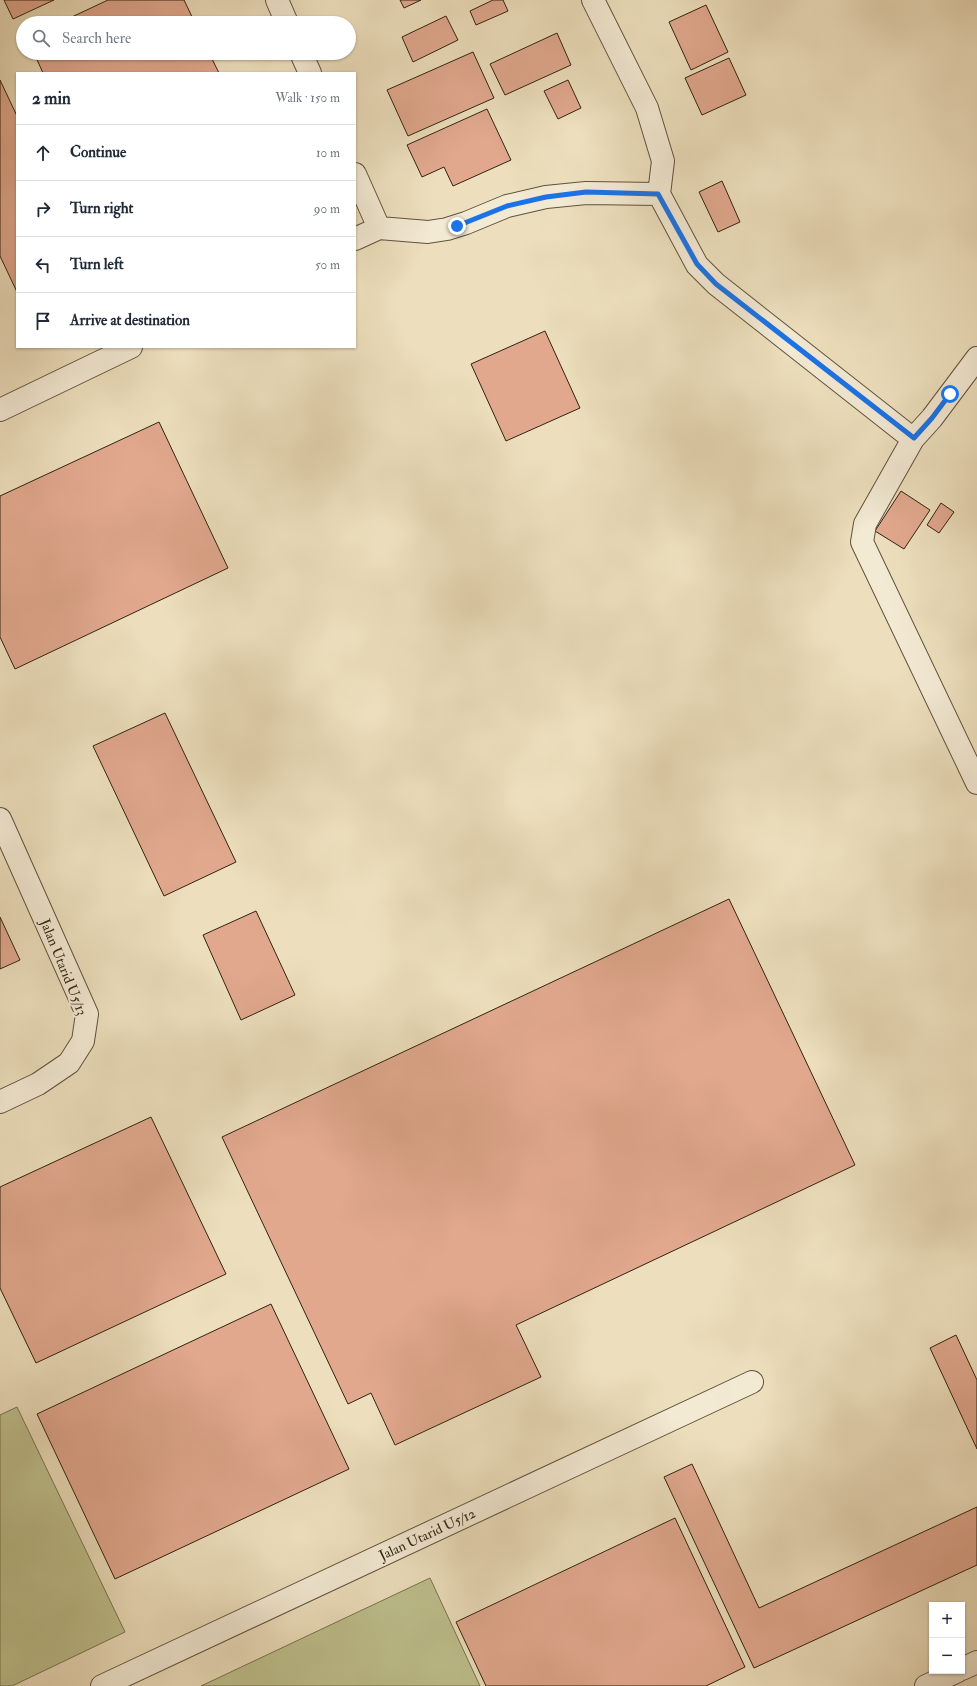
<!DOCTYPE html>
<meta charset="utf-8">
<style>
body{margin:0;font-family:"IM FELL Double Pica",serif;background:#f6f6f7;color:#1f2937}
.controls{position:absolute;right:12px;bottom:12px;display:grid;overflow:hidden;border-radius:0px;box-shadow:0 1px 3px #0004}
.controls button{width:36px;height:36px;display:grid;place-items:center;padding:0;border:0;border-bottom:1px solid #e0e1e3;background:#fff;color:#1f2937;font:20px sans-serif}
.stop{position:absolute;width:12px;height:12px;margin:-9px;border:3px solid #1a73e8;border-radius:50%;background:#fff}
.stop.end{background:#1a73e8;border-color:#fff;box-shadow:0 1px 4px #0008}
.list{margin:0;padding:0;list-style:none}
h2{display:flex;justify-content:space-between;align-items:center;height:52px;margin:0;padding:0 16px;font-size:17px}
h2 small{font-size:13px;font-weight:400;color:#747a83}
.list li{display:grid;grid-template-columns:26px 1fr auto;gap:12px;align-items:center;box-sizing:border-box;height:56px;padding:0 16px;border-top:1px solid #e0e1e3}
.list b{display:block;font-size:15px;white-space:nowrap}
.list em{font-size:13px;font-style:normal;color:#747a83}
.icon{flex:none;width:22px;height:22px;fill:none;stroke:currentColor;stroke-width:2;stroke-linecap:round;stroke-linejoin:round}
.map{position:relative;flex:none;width:977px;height:1686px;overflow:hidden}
.search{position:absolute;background:#fff;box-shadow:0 1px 3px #0004;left:16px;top:16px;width:340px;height:44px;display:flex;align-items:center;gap:10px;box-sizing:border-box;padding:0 14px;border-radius:22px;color:#747a83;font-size:15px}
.panel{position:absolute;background:#fff;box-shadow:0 1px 3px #0004;left:16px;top:72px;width:340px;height:276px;border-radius:0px}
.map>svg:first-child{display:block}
</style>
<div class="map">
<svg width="977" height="1686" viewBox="0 0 977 1686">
<rect width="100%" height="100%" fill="#eddfbd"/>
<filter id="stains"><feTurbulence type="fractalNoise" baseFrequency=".005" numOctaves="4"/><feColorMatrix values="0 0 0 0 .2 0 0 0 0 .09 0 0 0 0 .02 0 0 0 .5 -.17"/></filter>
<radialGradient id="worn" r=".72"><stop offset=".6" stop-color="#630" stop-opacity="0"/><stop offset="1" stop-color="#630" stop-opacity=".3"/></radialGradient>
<path fill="#bec08d" stroke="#78724f" d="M17,1407l108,225 -113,54h-12v-271z
M430,1578l50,108h-279z"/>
<path fill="#e1a88e" stroke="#312311" d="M4,0h50l-41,19z
M108,0h76l11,23h-136z
M400,0h21l-17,8z
M493,0h10l5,11 -32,14 -6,-14z
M706,5l22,47 -37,18 -22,-48z
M446,16l12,24 -45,22 -11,-25z
M557,33l14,32 -66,30 -15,-31z
M473,52l21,46 -86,38 -21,-46z
M34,53h175l10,20h-176z
M729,58l17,37 -44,20 -17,-37z
M0,80l17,36v176l-17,-36z
M568,80l13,28 -23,11 -14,-28z
M487,109l24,51 -58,26 -9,-19 -22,10 -15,-32z
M722,181l18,41 -22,10 -19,-40z
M545,331l35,77 -74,33 -35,-77z
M159,422l69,146 -213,101 -15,-32v-141z
M901,491l29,19 -26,39 -29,-18z
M941,503l13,9 -15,21 -12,-8z
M165,713l71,149 -72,34 -71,-150z
M729,899l126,266 -339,160 25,52 -146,68 -24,-52 -23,11 -126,-267z
M256,911l39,84 -54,25 -38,-85z
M0,917l20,43 -20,9z
M151,1117l75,157 -190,89 -36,-75v-101z
M271,1304l78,165 -234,110 -78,-165z
M956,1335l21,45v69l-47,-101z
M692,1464l67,144 218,-101v58l-223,103 -90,-191z
M675,1518l70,149 -39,19h-220l-30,-64z"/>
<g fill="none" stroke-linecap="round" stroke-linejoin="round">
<g stroke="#60523c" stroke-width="24">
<path id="minor" d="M277,0l10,23
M593,0l54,108 16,53 -4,33 38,71 19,19 197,155
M301,53l9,20
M355,174l24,54
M379,228l49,4 19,-3 19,-6 41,-17 39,-9 40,-4 73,1
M355,239l24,-11
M977,358l-45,60 -19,21 -48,85 -3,18 115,241
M0,410l131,-63
M0,819l87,195 -4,27 -14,22 -31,21 -38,18
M962,1669l15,-7
M102,1686l650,-304
M926,1686l32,-15"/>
</g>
<use href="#minor" stroke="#f3ead4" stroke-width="22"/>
</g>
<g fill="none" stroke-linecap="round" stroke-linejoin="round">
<path stroke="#1a73e8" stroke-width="5" d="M457,226l50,-20 39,-9 40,-5 72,2 39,70 19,20 198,154 18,-20 18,-24"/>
</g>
<g text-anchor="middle" stroke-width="4" stroke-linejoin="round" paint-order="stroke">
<g font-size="14" fill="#312311" stroke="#f3ead4">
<text transform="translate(64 967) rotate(68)" y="5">Jalan Utarid U5/13</text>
<text transform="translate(427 1534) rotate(-25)" y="5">Jalan Utarid U5/12</text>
</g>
</g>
<rect width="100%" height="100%" filter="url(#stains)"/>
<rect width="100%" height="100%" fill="url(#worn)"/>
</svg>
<div class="controls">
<button>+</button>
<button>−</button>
</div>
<div class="stop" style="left:950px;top:394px"></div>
<div class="stop end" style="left:457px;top:226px"></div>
<div class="search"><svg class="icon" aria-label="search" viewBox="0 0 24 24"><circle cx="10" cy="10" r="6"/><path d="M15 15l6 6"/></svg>Search here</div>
<section class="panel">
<h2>2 min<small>Walk · 150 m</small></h2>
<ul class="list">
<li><svg class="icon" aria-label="ahead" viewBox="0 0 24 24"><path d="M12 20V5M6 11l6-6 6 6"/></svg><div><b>Continue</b></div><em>10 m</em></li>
<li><svg class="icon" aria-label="right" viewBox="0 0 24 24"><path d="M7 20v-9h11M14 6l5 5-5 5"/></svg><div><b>Turn right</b></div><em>90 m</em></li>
<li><svg class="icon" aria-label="left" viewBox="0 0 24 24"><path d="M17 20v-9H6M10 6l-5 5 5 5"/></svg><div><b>Turn left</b></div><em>50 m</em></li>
<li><svg class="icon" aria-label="arrive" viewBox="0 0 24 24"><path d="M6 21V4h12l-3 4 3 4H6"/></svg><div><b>Arrive at destination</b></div></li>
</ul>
</section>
</div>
